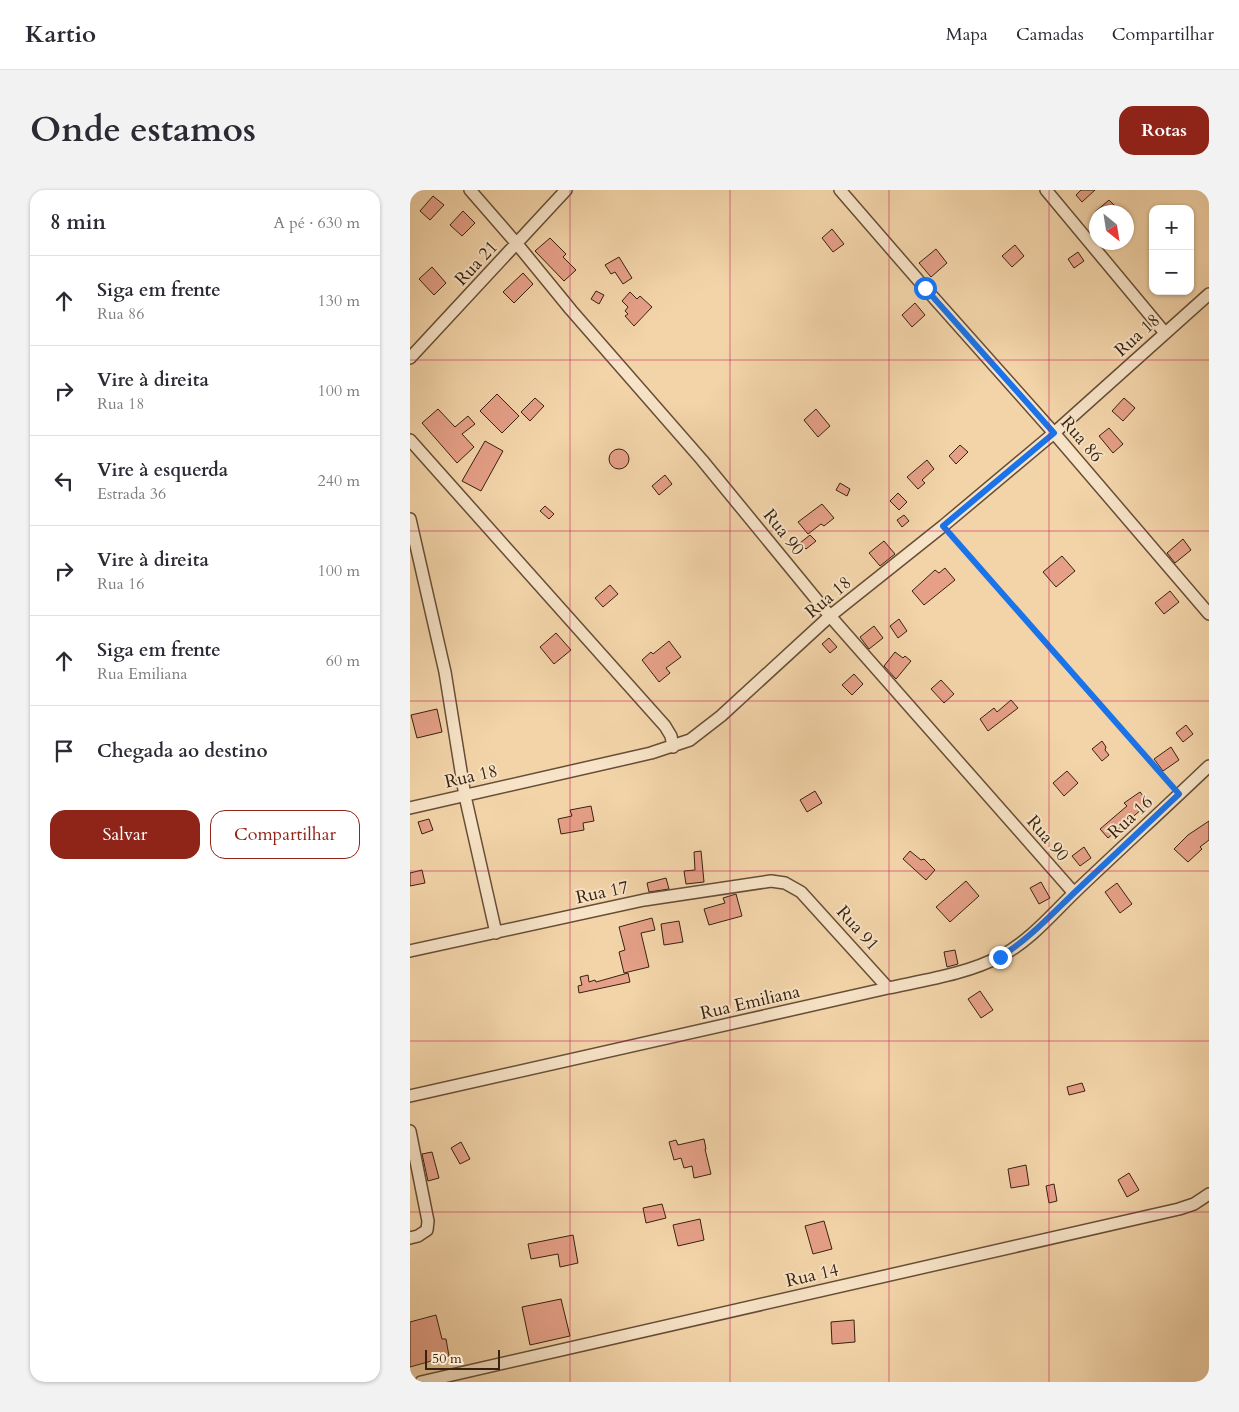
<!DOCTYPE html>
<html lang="pt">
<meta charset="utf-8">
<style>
body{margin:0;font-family:Cardo,serif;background:#f2f2f3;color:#2b2b33}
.controls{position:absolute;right:15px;top:15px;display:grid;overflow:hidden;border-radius:10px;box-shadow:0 1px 4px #0004}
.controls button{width:45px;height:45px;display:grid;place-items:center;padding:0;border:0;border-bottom:1px solid #e1e1e2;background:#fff;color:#2b2b33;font:25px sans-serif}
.compass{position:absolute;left:679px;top:15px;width:45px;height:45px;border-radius:50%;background:#fff;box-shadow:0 1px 4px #0004;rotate:150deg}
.scale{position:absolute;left:15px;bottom:12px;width:75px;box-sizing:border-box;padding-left:5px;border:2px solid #372210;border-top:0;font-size:14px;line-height:18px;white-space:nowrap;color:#372210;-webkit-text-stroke:4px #f7e3c7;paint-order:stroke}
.stop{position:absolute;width:15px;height:15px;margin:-11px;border:4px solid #1a73e8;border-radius:50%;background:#fff}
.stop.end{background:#1a73e8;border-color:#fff;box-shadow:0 1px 5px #0008}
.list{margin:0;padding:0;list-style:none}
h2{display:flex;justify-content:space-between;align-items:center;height:65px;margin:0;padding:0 20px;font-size:21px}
h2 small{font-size:16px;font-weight:400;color:#7c7c81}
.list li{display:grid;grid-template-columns:32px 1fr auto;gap:15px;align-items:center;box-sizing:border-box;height:90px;padding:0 20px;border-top:1px solid #e1e1e2}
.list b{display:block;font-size:19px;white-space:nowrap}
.list p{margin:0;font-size:16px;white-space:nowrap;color:#7c7c81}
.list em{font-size:16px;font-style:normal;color:#7c7c81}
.actions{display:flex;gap:10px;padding:15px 20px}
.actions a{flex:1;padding:11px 0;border:1px solid #8f2418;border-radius:15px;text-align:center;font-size:18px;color:#8f2418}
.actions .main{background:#8f2418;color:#fff}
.icon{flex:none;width:28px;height:28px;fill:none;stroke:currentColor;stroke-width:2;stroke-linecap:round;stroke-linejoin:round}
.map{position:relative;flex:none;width:799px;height:1192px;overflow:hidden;border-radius:15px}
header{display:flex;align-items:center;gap:30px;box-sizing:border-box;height:70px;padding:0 25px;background:#fff;border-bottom:1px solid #e1e1e2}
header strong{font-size:24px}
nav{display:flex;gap:28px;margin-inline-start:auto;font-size:18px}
.intro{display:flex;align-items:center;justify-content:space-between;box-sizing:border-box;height:120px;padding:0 30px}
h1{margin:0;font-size:35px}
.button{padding:12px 22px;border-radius:15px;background:#8f2418;color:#fff;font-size:18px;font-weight:700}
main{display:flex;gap:30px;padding:0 30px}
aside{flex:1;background:#fff;border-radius:15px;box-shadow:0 1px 4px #0004}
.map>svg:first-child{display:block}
</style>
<header>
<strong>Kartio</strong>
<nav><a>Mapa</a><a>Camadas</a><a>Compartilhar</a></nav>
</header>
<div class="intro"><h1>Onde estamos</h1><a class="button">Rotas</a></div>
<main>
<aside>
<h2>8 min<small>A pé · 630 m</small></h2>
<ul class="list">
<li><svg class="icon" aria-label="ahead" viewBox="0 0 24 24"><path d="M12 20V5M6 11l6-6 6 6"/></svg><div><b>Siga em frente</b><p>Rua 86</p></div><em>130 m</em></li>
<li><svg class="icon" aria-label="right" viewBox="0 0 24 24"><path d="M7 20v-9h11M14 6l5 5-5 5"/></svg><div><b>Vire à direita</b><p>Rua 18</p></div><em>100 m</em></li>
<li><svg class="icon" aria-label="left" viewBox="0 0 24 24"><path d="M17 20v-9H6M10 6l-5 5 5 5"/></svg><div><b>Vire à esquerda</b><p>Estrada 36</p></div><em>240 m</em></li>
<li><svg class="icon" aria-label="right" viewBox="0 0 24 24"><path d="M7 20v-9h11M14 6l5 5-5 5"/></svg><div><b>Vire à direita</b><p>Rua 16</p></div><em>100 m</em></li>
<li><svg class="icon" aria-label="ahead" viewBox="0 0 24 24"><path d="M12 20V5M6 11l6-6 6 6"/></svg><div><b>Siga em frente</b><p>Rua Emiliana</p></div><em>60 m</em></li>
<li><svg class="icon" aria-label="arrive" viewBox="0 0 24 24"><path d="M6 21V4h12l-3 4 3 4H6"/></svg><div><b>Chegada ao destino</b></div></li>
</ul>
<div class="actions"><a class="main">Salvar</a><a>Compartilhar</a></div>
</aside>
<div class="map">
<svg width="799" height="1192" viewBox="0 0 799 1192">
<rect width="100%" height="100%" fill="#f3d4a9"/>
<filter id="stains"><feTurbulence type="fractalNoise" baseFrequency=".004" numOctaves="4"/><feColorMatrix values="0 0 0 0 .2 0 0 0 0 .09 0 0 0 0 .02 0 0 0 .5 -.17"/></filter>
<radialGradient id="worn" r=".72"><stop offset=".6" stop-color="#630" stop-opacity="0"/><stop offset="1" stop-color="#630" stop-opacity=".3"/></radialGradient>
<path fill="#e5a087" stroke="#372210" d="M671,0h14l-13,12 -6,-7z
M23,6l11,9 -14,15 -10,-9z
M699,10l12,12h-26z
M53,21l12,12 -13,13 -12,-11z
M422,39l12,15 -11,8 -11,-14z
M140,48l16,16 -3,3 13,13 -12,11 -29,-30z
M605,55l9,11 -12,11 -10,-11z
M526,59l11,14 -16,14 -12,-14z
M668,62l6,9 -10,7 -6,-9z
M209,67l13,21 -9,6 -8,-12 -4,2 -6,-9z
M22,77l14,16 -12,12 -15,-16z
M113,83l10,11 -19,19 -11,-11z
M186,101l8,4 -5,9 -8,-5z
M220,102l7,7 3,-3 12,11 -18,19 -9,-10 3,-2 -3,-3 3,-4 -6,-6z
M505,113l10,12 -13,12 -10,-12z
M87,204l22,22 -17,17 -22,-22z
M125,208l9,8 -14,15 -9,-9z
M714,208l11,10 -12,13 -11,-10z
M28,219l17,18 13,-11 7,8 -13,10 12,13 -17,16 -35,-40z
M406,219l14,17 -12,11 -14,-17z
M699,238l14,16 -10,9 -14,-17z
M75,251l18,10 -22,40 -19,-10z
M550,255l8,7 -12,12 -7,-8z
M199 269a10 10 0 1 1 20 0a10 10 0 1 1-20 0Z
M517,270l7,9 -12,11 3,3 -7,6 -11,-12z
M255,285l7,9 -13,11 -7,-9z
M430,293l10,6 -3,7 -11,-6z
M488,303l9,9 -8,8 -9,-9z
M412,314l12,14 -10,8 -3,-2 -13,10 -10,-12z
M135,316l9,8 -5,5 -9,-8z
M494,325l5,6 -7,6 -5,-7z
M400,345l6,6 -10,8 -6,-6z
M773,349l8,11 -16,13 -8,-10z
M474,351l11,13 -15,12 -11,-13z
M652,366l13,15 -19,16 -13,-15z
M535,378l10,12 -31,25 -12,-14 23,-21 4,3z
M200,395l8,9 -15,13 -8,-9z
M760,401l9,11 -15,12 -9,-11z
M489,429l8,12 -9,7 -8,-12z
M464,436l9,12 -14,11 -9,-12z
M146,443l15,17 -17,14 -14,-17z
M419,448l8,9 -7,6 -8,-9z
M259,451l12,16 -15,11 4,5 -11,9 -17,-22 9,-8 2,2z
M485,462l8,6 2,-2 6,5 -15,18 -12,-13z
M444,484l9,10 -11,11 -10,-10z
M531,490l13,14 -10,9 -13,-14z
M601,510l7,8 -30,23 -8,-12 14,-11 3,4z
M27,519l5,23 -25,6 -6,-23z
M776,535l7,9 -10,8 -7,-9z
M692,551l4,6 -1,3 4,5 -7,6 -10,-12z
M761,557l8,13 -16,11 -9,-12z
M657,581l11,12 -14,13 -11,-13z
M405,601l7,12 -15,9 -7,-12z
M730,602l9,11 -41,35 -8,-9 27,-23 -3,-3z
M181,616l3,15 -11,2 1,7 -23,4 -3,-15 14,-3 -2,-6z
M19,629l4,11 -11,4 -4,-12z
M799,631v19l-9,7 2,2 -14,13 -14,-13 14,-14z
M674,657l7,11 -11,8 -8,-10z
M291,661l3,31 -18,2 -2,-13 11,-1 -1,-18z
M500,661l11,9 3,-1 11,11 -9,10 -23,-21z
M12,680l3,13 -15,3v-13z
M256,688l3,11 -20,3 -2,-9z
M556,691l13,15 -29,26 -14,-15z
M631,692l9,16 -11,6 -9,-16z
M707,693l15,21 -12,9 -15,-21z
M326,704l6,22 -33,9 -5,-16 21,-6 -2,-5z
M242,728l3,12 -14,3 8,34 -25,6 -5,-21 6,-2 -6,-23z
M269,731l4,21 -19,3 -3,-21z
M545,760l3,14 -11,3 -3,-15z
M218,783l2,9 -51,11 -1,-7 4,-1 -2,-8 8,-2 1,7 6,-2 1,2z
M570,801l13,19 -12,8 -13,-19z
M672,893l3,8 -16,4 -2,-8z
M294,949l2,10h-1l6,25 -17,4 -2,-12 -8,2 -3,-10 -7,2 -5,-18 7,-2 2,5z
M51,952l9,17 -10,5 -9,-16z
M22,962l7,26 -11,3 -6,-27z
M616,975l3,20 -18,3 -3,-19z
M719,983l10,17 -12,7 -9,-17z
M644,994l3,17 -8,2 -3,-17z
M252,1014l4,14 -20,5 -3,-15z
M290,1029l4,21 -26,6 -5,-21z
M414,1031l8,28 -19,5 -8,-28z
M163,1045l5,28 -18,4 -2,-13 -27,5 -3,-15z
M151,1109l9,37 -40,9 -8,-38z
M26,1125l6,24h4l3,17 -39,11v-45z
M444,1130l1,22 -23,2 -1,-22z"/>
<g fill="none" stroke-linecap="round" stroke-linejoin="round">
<g stroke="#664e36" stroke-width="14">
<path id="minor" d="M60,0l47,54 54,66 131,150 128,156 244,277
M430,0l85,98 129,145 155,181
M636,0l119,143
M0,168l156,-168
M0,250l255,286 6,10 2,11
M0,329l35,153 20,124 31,137
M0,618l241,-55 39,-13 31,-24 109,-100 113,-90 111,-93 155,-139
M0,761l234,-51 127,-19 14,2 16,9 87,96
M0,906l478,-108c37,-8 79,-14 113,-32 30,-16 51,-42 75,-65 44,-42 89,-83 133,-125
M0,941l18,90 -1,9 -9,6 -8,2
M11,1192l758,-173 15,-5 15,-10"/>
</g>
<path stroke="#372210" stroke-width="2" stroke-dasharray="4 2.5" stroke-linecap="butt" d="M539,344l223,253"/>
<use href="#minor" stroke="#f7e3c7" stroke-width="11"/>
</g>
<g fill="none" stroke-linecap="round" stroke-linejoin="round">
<path stroke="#1a73e8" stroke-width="6" d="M515,98l129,145 -111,93 236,268c-35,33 -69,65 -104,98 -24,23 -46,47 -75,65"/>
</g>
<path fill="none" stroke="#c2185b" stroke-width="1" stroke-opacity="0.55" d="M160,0v1192M320,0v1192M479,0v1192M639,0v1192M0,170h799M0,341h799M0,511h799M0,681h799M0,851h799M0,1022h799"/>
<g text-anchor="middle" stroke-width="4" stroke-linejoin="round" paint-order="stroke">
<g font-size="18" fill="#372210" stroke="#f7e3c7">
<text transform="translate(66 73) rotate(-47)" y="6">Rua 21</text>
<text transform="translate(727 145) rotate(-42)" y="6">Rua 18</text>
<text transform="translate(672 249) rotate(49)" y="6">Rua 86</text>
<text transform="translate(374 342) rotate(51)" y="6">Rua 90</text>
<text transform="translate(418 407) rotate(-40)" y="6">Rua 18</text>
<text transform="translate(61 586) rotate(-13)" y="6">Rua 18</text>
<text transform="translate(720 627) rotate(-43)" y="6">Rua 16</text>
<text transform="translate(638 648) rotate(49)" y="6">Rua 90</text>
<text transform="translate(192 702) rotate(-12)" y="6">Rua 17</text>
<text transform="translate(448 738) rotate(48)" y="6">Rua 91</text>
<text transform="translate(340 812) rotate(-13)" y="6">Rua Emiliana</text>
<text transform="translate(402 1085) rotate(-13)" y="6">Rua 14</text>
</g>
</g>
<rect width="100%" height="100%" filter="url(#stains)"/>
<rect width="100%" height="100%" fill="url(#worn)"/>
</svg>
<div class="controls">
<button>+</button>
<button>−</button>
</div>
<svg class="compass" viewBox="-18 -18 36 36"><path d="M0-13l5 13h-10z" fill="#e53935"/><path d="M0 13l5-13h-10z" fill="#7c7c81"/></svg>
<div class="scale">50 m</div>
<div class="stop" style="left:515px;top:98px"></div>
<div class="stop end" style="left:590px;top:767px"></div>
</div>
</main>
